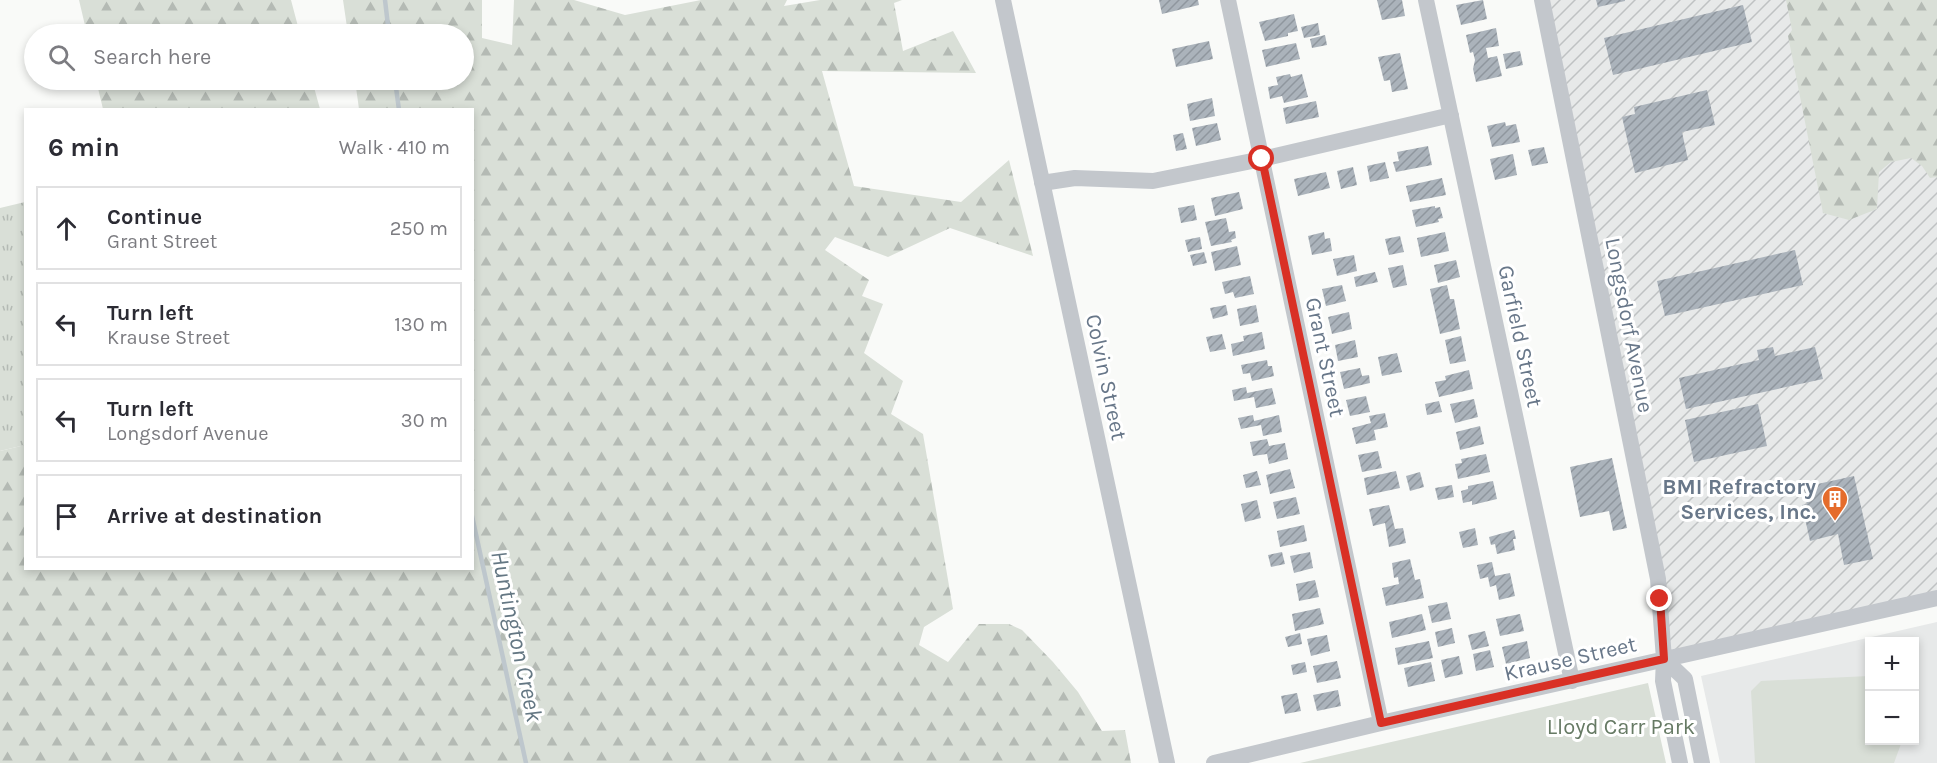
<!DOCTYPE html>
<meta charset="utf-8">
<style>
body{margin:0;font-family:Karla,sans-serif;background:#f7f7f7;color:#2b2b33}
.controls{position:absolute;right:18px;bottom:18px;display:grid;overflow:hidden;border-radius:0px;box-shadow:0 3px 9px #0003}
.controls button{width:54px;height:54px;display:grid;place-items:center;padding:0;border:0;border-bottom:2px solid #e1e1e2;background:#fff;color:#2b2b33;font:30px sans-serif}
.stop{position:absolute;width:18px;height:18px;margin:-14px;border:4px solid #d93025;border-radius:50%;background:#fff}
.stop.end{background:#d93025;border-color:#fff;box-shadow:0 2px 6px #0008}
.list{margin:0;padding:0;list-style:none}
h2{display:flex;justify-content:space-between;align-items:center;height:78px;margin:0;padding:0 24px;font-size:26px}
h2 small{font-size:20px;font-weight:400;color:#7c7c81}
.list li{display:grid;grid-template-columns:39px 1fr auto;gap:18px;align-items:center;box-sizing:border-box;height:84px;margin:0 12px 12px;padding:0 12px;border:2px solid #e1e1e2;border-radius:0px}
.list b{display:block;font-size:22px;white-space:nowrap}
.list p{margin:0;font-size:20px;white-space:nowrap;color:#7c7c81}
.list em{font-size:20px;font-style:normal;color:#7c7c81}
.icon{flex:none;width:33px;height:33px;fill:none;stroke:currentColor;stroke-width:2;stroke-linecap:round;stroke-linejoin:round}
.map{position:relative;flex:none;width:1937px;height:763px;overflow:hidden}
.search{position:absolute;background:#fff;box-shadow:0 3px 9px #0003;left:24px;top:24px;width:450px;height:66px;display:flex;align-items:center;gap:15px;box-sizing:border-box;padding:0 21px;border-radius:33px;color:#7c7c81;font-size:22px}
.panel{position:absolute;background:#fff;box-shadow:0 3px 9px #0003;left:24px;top:108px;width:450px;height:462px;border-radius:0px}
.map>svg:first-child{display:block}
</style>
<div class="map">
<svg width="1937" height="763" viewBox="0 0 1937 763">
<defs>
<pattern id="industrial-furrows" width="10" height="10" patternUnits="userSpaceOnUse" patternTransform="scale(1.5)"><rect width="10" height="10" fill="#e7e9e9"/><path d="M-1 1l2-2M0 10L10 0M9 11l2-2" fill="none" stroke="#bfc2c3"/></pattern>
<pattern id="grass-tufts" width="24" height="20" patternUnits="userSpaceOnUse" patternTransform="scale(1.5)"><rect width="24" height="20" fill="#d9dfd7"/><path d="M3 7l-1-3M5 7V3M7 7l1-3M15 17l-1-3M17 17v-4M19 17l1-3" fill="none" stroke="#b4bab4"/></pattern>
<pattern id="forest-firs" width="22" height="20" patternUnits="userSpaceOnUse" patternTransform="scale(1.5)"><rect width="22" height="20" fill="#d9dfd7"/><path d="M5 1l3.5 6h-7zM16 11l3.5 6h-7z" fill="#b4bab4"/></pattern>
<pattern id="building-hatch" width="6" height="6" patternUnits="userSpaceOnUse" patternTransform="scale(1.5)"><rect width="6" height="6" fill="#abb3bb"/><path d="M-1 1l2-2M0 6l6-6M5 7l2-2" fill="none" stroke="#8f969e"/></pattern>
</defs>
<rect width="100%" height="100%" fill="#f9faf8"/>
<path fill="#e7e9e9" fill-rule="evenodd" d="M1937,622v141h-217l-19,-87zM1870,642h44v98h-44z"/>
<path fill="url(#industrial-furrows)" d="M1542,0h395v598l-273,61 -6,-80z"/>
<path fill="url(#grass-tufts)" d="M25,202v243l-25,6v-243z"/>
<path fill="url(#forest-firs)" d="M79,0h212l9,34h-213z
M343,0h139v38l30,7 2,-45h60l51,15 76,-15h86l-3,6 36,-6h82l-8,3 9,48 50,-20 23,42 -154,-2 32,115 107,16 48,-42 24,96 -83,-28 -62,29 -53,-20 -10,13 44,30 -7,16 21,8 -19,49 39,28 -12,33 32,20 30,175 -29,18 -5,18 29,17 31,-38h30l13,6 31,32 25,30 24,39 23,-1 6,33h-1131v-312l25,-6 1,123h446v-458l-113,-1 -4,-29h109v-46h-116z
M1786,0h151v177l-7,1 -8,-12 -11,-8 -20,4 -12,10 -2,37 -28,11 -26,-7 -35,-177 4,-6z
M96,80h216l8,29h-217z"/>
<path fill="#d9dfd7" d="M1869,676l1,64 32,1 -8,22h-139l-4,-72 10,-10z
M1648,683l18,80h-366z"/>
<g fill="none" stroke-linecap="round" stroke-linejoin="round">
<path stroke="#bec7cd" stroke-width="4.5" d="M385,0l4,34
M395,80l4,30
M472,516l54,247"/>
</g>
<path fill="url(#building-hatch)" d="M1159,0h39l1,5 -37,9z
M1377,0h25l3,16 -23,4z
M1483,0l4,19 -26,6 -5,-20z
M1596,0h29v1l-27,6z
M1743,5l9,37 -139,33 -9,-37z
M1294,14l4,17 -10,2v3l-23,5 -6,-19z
M1318,23l2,12 -16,3 -3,-11z
M1496,28l3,18 -13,2 2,10 9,-2 5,20 -26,6 -3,-13 2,-9 -2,-8 -3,1 -4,-18z
M1325,35l2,10 -15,3 -2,-9z
M1209,41l4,18 -37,8 -4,-18z
M1296,43l4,16 -34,8 -4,-17z
M1520,51l3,14 -17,4 -3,-15z
M1400,53l8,36 -16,3 -2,-12 -6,1 -6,-24z
M1290,74l1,3 11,-3 6,23 -24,6 -2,-7 -12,3 -2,-12 10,-2 -2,-8z
M1707,90l8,35 -33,7 6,28 -53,13 -13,-56 13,-3 -1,-7z
M1212,98l3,18 -25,5 -3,-17z
M1316,101l3,16 -33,7 -3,-16z
M1505,122l1,4 10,-2 4,18 -28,5 -5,-21z
M1217,123l4,17 -25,6 -4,-18z
M1183,133l4,16 -11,2 -3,-16z
M1428,146l4,19 -36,7 -3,-10 6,-1 -2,-9z
M1544,147l4,16 -16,3 -4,-16z
M1513,154l4,21 -22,5 -5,-21z
M1385,162l4,16 -19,4 -3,-16z
M1353,167l4,18 -16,4 -4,-18z
M1326,172l4,16 -32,8 -4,-17z
M1442,178l4,17 -36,7 -4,-16z
M1239,192l4,17 -28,7 -4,-18z
M1194,205l3,15 -16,3 -3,-15z
M1435,206v2l5,-1 3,11 -5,1 1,3 -23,5 -4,-17z
M1226,218l3,14 6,-1 1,7 -5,2 1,2 -21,4 -6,-24z
M1324,232l1,7 5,-1 2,13 -20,4 -4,-19z
M1445,232l4,19 -28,6 -4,-19z
M1400,236l4,16 -15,3 -4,-16z
M1200,237l2,12 -14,3 -3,-12z
M1237,246l4,19 -26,6 -4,-19z
M1795,250l8,35 -138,31 -8,-35z
M1204,252l3,11 -14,3 -3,-11z
M1354,255l3,16 -20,5 -4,-17z
M1456,260l4,17 -22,6 -4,-18z
M1403,265l4,20 -14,3 -5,-20z
M1375,272l3,10 -22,5 -2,-10z
M1250,276l4,18 -19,4 -2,-6 -8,2 -3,-12z
M1342,285l4,16 -20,5 -4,-17z
M1447,285l3,14h4l6,30 -20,5 -10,-45z
M1226,305l2,10 -15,4 -3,-11z
M1256,305l3,17 -19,4 -3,-17z
M1349,312l3,17 -20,5 -4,-17z
M1262,332l3,17 -32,7 -2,-12 13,-3 -1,-5z
M1222,334l4,15 -16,3 -4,-15z
M1461,336l5,25 -16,3 -5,-24z
M1355,340l3,17 -20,4 -3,-16z
M1773,347l2,9 40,-9 8,32 -137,30 -7,-31 80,-18 -2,-10z
M1397,353l5,19 -20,4 -4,-19z
M1267,360l1,6h4l2,10 -22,5 -2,-8 -7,1 -2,-9z
M1360,368l2,8 7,-1 1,8 -26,6 -4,-17z
M1469,370l4,19 -34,8 -4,-15 11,-2 -1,-4z
M1246,387l1,6 25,-5 4,16 -20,4 -2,-11 -20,4 -2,-11z
M1366,396l4,16 -20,4 -4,-16z
M1474,399l4,18 -23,6 -5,-19z
M1439,401l3,11 -15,3 -2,-11z
M1758,404l9,42 -73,16 -9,-42z
M1385,413l3,14 -14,3 2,10 -20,4 -4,-16 19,-5 -2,-7z
M1253,415l1,6 25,-6 3,17 -19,4 -2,-11 -20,4 -3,-11z
M1480,426l4,18 -24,6 -4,-18z
M1267,439l2,7 16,-3 3,16 -19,5 -2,-10 -14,2 -3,-14z
M1378,451l4,17 -20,4 -4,-17z
M1486,454l4,18 -32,7 -3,-15 7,-1 -1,-4z
M1612,458l15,70 -14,3 -4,-20 -29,6 -10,-50z
M1290,469l5,19 -25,6 -4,-19z
M1257,471l4,14 -15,3 -3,-13z
M1396,471l4,17 -33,7 -3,-17z
M1420,472l4,15 -14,4 -4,-15z
M1854,476l19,83 -29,6 -6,-31 -28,7 -8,-36 5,-1 -3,-17z
M1493,481l4,18 -25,6v-4l-9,2 -2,-12 7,-2v-3z
M1452,485l2,12 -16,3 -3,-12z
M1296,497l4,17 -23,5 -4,-17z
M1257,500l4,18 -16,4 -4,-18z
M1389,505l6,24 8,-1 3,15 -17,4 -4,-24 -12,3 -4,-17z
M1304,525l3,16 -27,6 -3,-16z
M1475,528l3,17 -15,3 -4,-16z
M1514,530l2,9h-3l2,11 -18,4 -2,-10 -4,1 -2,-8z
M1282,552l3,12 -14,3 -3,-12z
M1310,552l3,16 -19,5 -4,-17z
M1410,559l5,21 5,-1 4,19 -38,8 -4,-18 17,-4 -1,-7 -4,1 -2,-15z
M1492,562l3,14 15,-3 5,23 -16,4 -3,-15 -6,2 -2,-10 -8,2 -3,-14z
M1315,580l4,17 -20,4 -3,-17z
M1447,602l4,17 -19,4 -4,-17z
M1320,608l4,16 -29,7 -3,-17z
M1422,614l4,16 -34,8 -3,-16z
M1520,614l4,17 -24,5 -4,-17z
M1452,628l3,15 -17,4 -3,-15z
M1485,631l4,15 -17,4 -4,-15z
M1300,633l2,11 -14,3 -3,-10z
M1327,635l3,16 -19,5 -4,-17z
M1429,641l4,17 -35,7 -3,-17z
M1527,641l3,17 -24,6 -4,-17z
M1490,650l4,17 -18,4 -3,-17z
M1459,656l4,18 -18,4 -4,-18z
M1337,661l4,17 -24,5 -4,-17z
M1305,662l2,10 -14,3 -2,-10z
M1431,662l4,19 -27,6 -4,-19z
M1338,690l3,16 -24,5 -4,-16z
M1297,693l4,18 -16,3 -4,-18z"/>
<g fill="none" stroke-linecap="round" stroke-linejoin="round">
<path stroke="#c3c7cc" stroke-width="16" d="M1003,0l164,763
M1228,0l153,723
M1426,0l146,681
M1542,0l116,579 6,80 -1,22 17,82
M1042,183l33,-5 78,3 109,-22 189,-44
M1664,659l21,20 17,84
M1214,763l167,-40 556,-125"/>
</g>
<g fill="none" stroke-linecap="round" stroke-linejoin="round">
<path stroke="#d93025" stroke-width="8" d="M1262,159l119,564 283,-64 -4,-60"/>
</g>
<defs>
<g id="building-pin" transform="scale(1.35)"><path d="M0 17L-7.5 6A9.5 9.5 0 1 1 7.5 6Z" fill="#e56c2c" stroke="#fff"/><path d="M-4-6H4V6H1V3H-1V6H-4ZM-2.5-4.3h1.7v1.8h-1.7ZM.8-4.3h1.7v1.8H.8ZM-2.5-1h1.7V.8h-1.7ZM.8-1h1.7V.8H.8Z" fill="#fff"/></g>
</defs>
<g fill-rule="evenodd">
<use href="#building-pin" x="1835" y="499"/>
</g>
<g text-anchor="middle" stroke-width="6" stroke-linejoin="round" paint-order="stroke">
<g font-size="22" fill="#687789" stroke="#fff">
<text transform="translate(1630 325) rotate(79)" y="8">Longsdorf Avenue</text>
<text transform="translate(1521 336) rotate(78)" y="8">Garfield Street</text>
<text transform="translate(1326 357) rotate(78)" y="8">Grant Street</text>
<text transform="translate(1107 377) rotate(78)" y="8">Colvin Street</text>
<text transform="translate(1570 658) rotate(-13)" y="8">Krause Street</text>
</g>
<g font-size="22" font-weight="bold" fill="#687789" stroke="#fff" text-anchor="end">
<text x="1816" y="494">BMI Refractory<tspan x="1816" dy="25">Services, Inc.</tspan></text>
</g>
<g font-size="22" fill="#667a64" stroke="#fff">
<text x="1621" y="734">Lloyd Carr Park</text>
</g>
<g font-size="24" font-style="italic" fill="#647783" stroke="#fff">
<text transform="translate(517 636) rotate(78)" y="8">Huntington Creek</text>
</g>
</g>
</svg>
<div class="controls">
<button>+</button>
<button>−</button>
</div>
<div class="stop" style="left:1262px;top:159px"></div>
<div class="stop end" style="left:1660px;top:599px"></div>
<div class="search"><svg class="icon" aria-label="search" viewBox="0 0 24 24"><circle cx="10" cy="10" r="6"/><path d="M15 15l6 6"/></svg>Search here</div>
<section class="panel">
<h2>6 min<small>Walk · 410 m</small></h2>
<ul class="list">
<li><svg class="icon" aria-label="ahead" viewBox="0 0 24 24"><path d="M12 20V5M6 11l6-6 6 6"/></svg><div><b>Continue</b><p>Grant Street</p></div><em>250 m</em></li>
<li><svg class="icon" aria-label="left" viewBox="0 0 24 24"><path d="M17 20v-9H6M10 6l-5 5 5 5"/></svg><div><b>Turn left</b><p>Krause Street</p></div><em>130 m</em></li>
<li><svg class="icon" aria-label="left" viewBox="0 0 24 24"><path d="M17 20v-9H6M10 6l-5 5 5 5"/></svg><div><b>Turn left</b><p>Longsdorf Avenue</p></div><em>30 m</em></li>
<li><svg class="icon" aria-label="arrive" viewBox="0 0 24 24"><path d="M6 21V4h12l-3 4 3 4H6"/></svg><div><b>Arrive at destination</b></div></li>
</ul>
</section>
</div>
